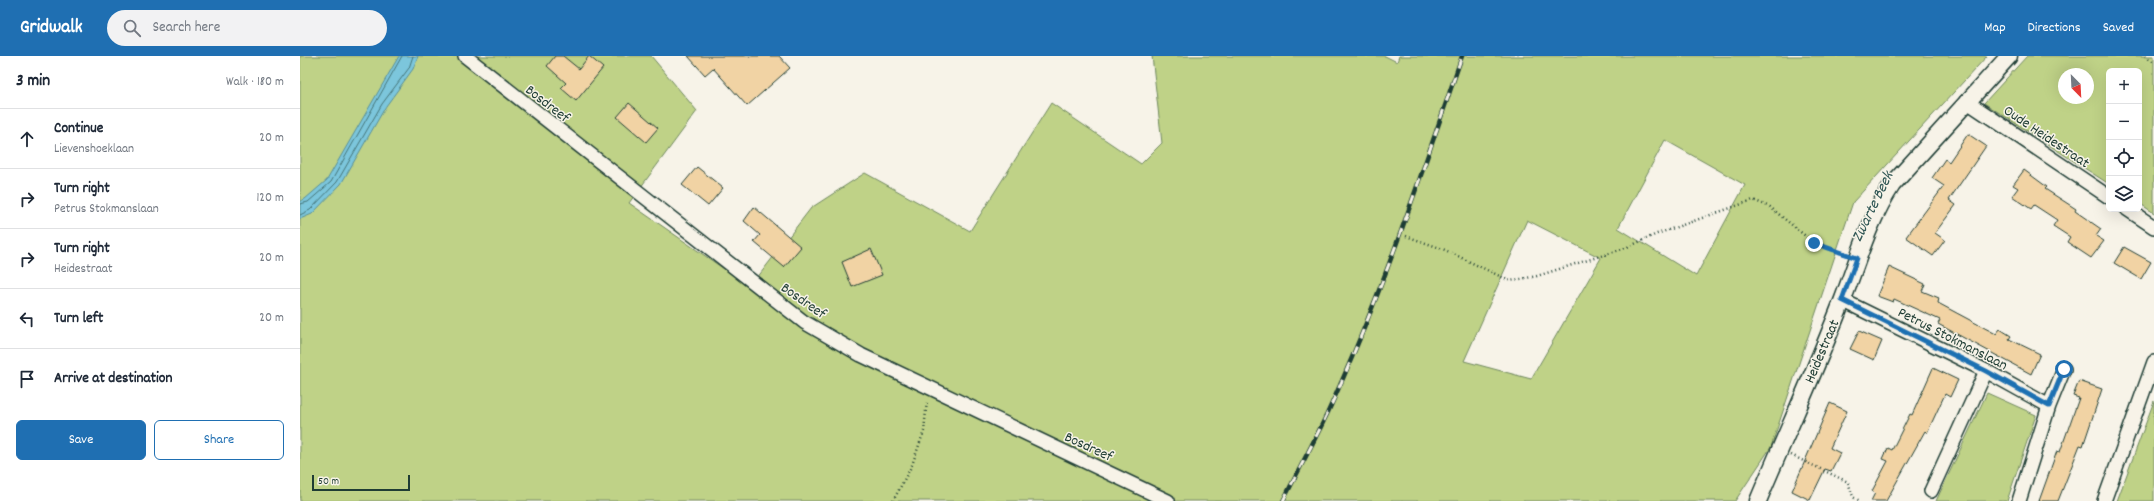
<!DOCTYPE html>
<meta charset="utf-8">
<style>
body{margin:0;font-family:Dekko,sans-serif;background:#f2f2f3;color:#1f2937}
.controls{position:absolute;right:12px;top:12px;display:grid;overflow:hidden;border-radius:6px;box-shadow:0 4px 16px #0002}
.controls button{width:36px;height:36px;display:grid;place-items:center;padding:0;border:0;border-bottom:1px solid #e0e1e3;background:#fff;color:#1f2937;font:20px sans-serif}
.compass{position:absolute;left:1758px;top:12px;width:36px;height:36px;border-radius:50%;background:#fff;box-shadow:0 4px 16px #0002;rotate:156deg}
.scale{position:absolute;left:12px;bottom:10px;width:98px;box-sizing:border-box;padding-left:4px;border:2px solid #1f3d34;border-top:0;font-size:11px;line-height:14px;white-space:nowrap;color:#1f3d34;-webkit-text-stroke:3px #f7f3e8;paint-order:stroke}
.stop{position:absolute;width:12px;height:12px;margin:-9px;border:3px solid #1f6fb2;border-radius:50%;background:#fff}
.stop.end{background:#1f6fb2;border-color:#fff;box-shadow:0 1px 4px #0008}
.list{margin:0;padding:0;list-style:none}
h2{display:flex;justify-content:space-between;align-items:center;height:52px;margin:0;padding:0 16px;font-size:17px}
h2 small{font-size:13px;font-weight:400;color:#747a83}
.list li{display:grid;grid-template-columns:26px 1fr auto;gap:12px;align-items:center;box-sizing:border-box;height:60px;padding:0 16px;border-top:1px solid #e0e1e3}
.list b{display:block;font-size:15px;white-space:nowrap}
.list p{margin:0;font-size:13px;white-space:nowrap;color:#747a83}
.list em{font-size:13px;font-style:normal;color:#747a83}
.actions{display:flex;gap:8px;padding:12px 16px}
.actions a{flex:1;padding:9px 0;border:1px solid #1f6fb2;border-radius:6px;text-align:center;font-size:14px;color:#1f6fb2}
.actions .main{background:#1f6fb2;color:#fff}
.icon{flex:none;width:22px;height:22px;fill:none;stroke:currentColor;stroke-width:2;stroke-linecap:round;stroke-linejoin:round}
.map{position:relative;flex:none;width:1854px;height:445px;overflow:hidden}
header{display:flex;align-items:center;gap:24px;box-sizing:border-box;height:56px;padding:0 20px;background:#1f6fb2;color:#fff}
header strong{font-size:19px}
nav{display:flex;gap:22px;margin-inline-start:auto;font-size:14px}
.search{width:280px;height:36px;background:#f2f2f3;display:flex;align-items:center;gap:10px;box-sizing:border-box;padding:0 14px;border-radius:22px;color:#747a83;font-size:15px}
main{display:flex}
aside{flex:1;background:#fff}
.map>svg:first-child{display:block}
</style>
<header>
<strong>Gridwalk</strong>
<div class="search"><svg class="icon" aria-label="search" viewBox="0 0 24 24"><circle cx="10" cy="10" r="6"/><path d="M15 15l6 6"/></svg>Search here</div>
<nav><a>Map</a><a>Directions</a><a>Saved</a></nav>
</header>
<main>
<aside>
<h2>3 min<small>Walk · 180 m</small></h2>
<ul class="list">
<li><svg class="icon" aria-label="ahead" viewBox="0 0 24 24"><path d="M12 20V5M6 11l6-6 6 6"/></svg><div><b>Continue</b><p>Lievenshoeklaan</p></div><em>20 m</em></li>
<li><svg class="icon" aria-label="right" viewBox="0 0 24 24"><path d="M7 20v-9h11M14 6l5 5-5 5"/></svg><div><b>Turn right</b><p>Petrus Stokmanslaan</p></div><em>120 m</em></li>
<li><svg class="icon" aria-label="right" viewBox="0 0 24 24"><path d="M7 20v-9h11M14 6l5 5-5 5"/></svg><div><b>Turn right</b><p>Heidestraat</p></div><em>20 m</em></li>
<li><svg class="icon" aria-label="left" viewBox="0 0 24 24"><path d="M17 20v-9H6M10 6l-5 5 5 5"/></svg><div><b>Turn left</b></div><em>20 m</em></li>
<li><svg class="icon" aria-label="arrive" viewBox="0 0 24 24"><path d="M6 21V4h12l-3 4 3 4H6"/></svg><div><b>Arrive at destination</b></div></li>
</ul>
<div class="actions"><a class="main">Save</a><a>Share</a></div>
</aside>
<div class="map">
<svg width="1854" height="445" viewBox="0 0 1854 445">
<rect width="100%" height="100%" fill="#f7f3e8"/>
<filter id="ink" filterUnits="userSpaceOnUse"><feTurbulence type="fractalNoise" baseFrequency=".025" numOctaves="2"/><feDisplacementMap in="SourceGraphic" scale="8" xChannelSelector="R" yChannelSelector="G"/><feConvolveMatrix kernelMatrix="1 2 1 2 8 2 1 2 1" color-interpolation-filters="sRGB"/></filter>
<g filter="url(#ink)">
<path fill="#bfd287" stroke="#6f885e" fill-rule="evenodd" d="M0,0h351l46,55 -68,92 121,84 61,-79 54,-35 105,58 81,-128 90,61 21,-21 -10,-87h233l12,6 2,-6h588l-134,146 -82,245 -36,54h-1435zM1365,84l80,45 -49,91 -78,-48zM1227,164l74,38 -70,121 -67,-18z
M1727,0h127v157l-15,-10v-132h-30v113l-125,-81zM1764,18h24v24h-24z
M1687,337l49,22 -29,86h-71z
M1854,345v100h-37z"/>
<path fill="#7cc6dc" stroke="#578f99" d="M99,0h19l-5,13 -27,37 -45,78 -29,30 -12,5v-18l5,-2 22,-19z"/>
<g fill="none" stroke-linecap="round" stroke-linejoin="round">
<path stroke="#447477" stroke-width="1" d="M0,148l8,-2 23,-20 71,-126
M0,159l10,-5 27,-28 45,-78 27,-36 4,-12"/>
</g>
<path fill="#f1d3a4" stroke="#1f3d34" d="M255,0h8l16,13 10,-13 14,12 -27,33 -15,-13 5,-5 -19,-17z
M388,0h91l11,12 -43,38 -34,-38 -8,7z
M329,47l29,25 -12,14 -29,-25z
M1668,78l18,12 -37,54 7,5 -21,28 10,7 -12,16 -27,-19 38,-51 -12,-8 13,-19 4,3z
M397,111l26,21 -15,18 -26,-21z
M1724,114l23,17 -2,2 31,20 -1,2 26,18 -5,7 8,5 -13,17 -24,-16 3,-5 -17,-11 4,-6 -23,-15 -3,4 -19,-13 6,-8 -5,-3z
M454,151l47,40 -17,20 -30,-25 6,-7 -16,-14z
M1824,191l27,15 -10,17 -27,-16z
M571,193l11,26 -30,12 -10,-25z
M1589,211l36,17 -3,7 17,7 -1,5 58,31 4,-5 11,7 -2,3 31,15 -9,20 -93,-50 2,-4 -46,-21 -1,3 -16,-6z
M1559,275l23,10 -8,19 -24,-11z
M1633,312l25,12 -8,17 -5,-3 -18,39 -2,-2 -39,70h-15l4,-8 -3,-2 16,-30 -5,-2 5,-11 4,2 18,-36 2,1z
M1779,325l23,8 -19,57 -3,-1 -22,56h-19l18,-50 3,1 19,-54 -6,-2z
M1530,347l17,8 -17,37 10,5 -9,18 -6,-2 -15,31 -18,-9z"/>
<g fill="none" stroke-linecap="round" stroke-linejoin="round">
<g stroke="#1f3d34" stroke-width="16">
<path id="minor" d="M165,0l339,266 57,33 307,146
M1666,45l143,96
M1827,153l27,18
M1542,244l144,71 63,35
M1631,435l55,-120
M1719,445l30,-95 15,-37
M1804,445l50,-139"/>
</g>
<g stroke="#1f3d34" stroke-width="19">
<path id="tertiary" d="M1458,445c28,-67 59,-134 85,-202 15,-39 26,-79 49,-114l117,-129"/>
</g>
<path stroke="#1f3d34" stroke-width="2.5" stroke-dasharray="1 3" stroke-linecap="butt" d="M1845,0l9,6
M1106,180l37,13 67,32 27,-5 86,-27 34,-15 96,-34 17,7 44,36 31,11
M1491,399l57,27 5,15 7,4
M593,445l19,-36 12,-34 3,-31"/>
<use href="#minor" stroke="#f7f3e8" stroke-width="13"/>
<use href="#tertiary" stroke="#f7f3e8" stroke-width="16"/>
<g stroke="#1f3d34" stroke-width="4.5">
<path id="rail" d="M983,445c15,-30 31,-59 45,-89 53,-115 93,-237 134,-356"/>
</g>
<use href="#rail" stroke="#f7f3e8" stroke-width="3" stroke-dasharray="9" stroke-linecap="butt"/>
</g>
</g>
<g fill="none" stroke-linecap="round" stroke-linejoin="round" filter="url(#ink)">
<path stroke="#1f6fb2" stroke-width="5" d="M1514,187l43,15 -15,42 144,71 63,35 15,-37"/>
</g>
<g text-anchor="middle" stroke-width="3" stroke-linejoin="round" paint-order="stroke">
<g font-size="15" fill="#1f3d34" stroke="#f7f3e8">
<text transform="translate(248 47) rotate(38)" y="5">Bosdreef</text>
<text transform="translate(1747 80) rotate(34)" y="5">Oude Heidestraat</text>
<text transform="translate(504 244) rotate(35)" y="5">Bosdreef</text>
<text transform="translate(1653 282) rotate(27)" y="5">Petrus Stokmanslaan</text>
<text transform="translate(1521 295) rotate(-67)" y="5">Heidestraat</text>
<text transform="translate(789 390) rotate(25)" y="5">Bosdreef</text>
</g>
<g font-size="16" font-style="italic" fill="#325856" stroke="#f7f3e8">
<text transform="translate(1571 150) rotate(-64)" y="6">Zwarte Beek</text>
</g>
</g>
</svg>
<div class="controls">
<button>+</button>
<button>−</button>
<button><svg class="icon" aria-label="locate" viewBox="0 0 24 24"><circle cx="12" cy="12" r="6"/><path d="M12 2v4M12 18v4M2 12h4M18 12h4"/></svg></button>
<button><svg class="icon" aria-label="layers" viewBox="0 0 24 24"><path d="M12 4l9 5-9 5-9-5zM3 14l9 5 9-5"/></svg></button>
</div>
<svg class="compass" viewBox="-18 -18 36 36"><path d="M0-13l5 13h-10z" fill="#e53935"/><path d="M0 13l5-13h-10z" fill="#747a83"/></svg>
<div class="scale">50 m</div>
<div class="stop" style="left:1764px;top:313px"></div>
<div class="stop end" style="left:1514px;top:187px"></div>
</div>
</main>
